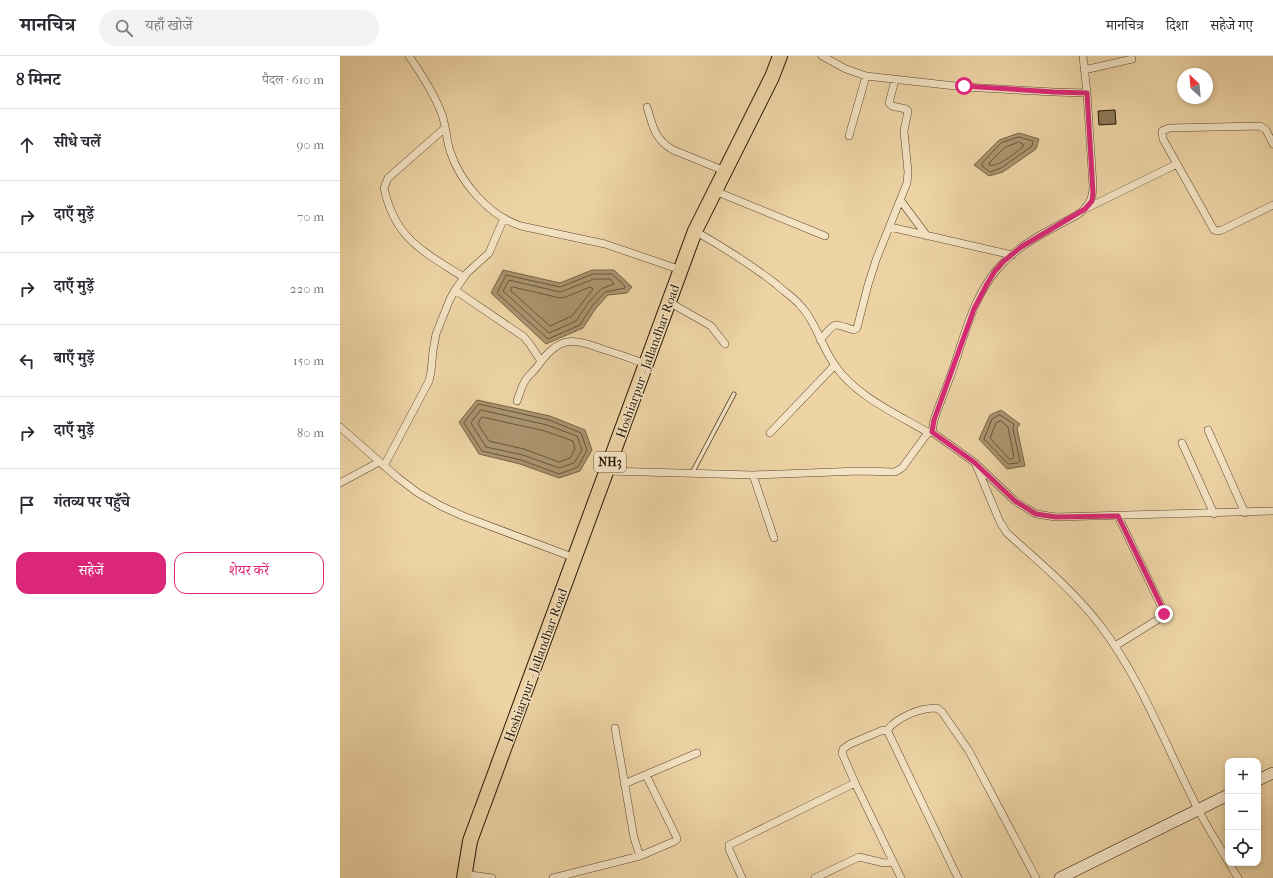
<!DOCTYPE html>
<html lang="hi">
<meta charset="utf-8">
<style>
body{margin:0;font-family:"IM FELL French Canon","Noto Serif Devanagari",serif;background:#f2f2f3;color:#2b2b33}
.controls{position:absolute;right:12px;bottom:12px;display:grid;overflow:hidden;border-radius:8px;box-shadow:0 2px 6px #0003}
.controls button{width:36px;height:36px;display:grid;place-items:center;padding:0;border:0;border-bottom:1px solid #e1e1e2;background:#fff;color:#2b2b33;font:20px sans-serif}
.compass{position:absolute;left:837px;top:12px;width:36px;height:36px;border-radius:50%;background:#fff;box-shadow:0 2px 6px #0003;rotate:334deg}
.stop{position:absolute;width:12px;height:12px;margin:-9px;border:3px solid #db2777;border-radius:50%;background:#fff}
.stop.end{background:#db2777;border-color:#fff;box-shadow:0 1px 4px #0008}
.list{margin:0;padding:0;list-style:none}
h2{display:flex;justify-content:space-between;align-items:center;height:52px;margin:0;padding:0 16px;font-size:17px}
h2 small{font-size:13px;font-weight:400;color:#7c7c81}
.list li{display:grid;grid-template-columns:26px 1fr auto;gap:12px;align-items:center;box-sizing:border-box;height:72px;padding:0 16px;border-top:1px solid #e1e1e2}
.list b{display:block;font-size:15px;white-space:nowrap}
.list em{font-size:13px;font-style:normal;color:#7c7c81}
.actions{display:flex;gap:8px;padding:12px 16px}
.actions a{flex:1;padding:9px 0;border:1px solid #db2777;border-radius:12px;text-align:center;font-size:14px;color:#db2777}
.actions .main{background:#db2777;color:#fff}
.icon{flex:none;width:22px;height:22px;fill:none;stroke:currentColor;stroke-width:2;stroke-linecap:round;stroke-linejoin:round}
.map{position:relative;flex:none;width:933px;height:822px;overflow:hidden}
header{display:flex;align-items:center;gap:24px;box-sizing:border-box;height:56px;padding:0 20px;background:#fff;border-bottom:1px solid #e1e1e2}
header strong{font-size:19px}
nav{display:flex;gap:22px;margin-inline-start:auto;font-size:14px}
.search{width:280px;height:36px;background:#f2f2f3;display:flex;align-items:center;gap:10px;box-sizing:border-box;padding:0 14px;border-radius:22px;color:#7c7c81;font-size:15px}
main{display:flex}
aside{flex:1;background:#fff}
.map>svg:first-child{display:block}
</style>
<header>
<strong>मानचित्र</strong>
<div class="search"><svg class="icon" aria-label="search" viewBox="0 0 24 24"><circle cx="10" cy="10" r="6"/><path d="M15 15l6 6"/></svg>यहाँ खोजें</div>
<nav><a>मानचित्र</a><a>दिशा</a><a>सहेजे गए</a></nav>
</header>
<main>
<aside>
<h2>8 मिनट<small>पैदल · 610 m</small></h2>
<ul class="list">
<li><svg class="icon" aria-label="ahead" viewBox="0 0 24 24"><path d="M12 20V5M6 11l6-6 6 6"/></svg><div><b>सीधे चलें</b></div><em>90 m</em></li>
<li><svg class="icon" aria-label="right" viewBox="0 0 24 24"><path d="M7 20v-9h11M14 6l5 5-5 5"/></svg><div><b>दाएँ मुड़ें</b></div><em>70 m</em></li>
<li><svg class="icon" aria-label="right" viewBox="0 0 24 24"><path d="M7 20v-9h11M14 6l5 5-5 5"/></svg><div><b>दाएँ मुड़ें</b></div><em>220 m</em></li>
<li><svg class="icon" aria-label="left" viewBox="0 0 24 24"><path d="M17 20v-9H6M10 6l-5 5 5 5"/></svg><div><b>बाएँ मुड़ें</b></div><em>150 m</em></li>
<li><svg class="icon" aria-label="right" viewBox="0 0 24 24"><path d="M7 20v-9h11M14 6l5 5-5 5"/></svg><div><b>दाएँ मुड़ें</b></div><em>80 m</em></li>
<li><svg class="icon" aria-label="arrive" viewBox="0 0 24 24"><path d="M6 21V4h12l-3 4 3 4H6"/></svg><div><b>गंतव्य पर पहुँचे</b></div></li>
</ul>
<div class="actions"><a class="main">सहेजें</a><a>शेयर करें</a></div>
</aside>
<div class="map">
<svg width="933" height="822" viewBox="0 0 933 822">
<rect width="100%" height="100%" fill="#eed4a5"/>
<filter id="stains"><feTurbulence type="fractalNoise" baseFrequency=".005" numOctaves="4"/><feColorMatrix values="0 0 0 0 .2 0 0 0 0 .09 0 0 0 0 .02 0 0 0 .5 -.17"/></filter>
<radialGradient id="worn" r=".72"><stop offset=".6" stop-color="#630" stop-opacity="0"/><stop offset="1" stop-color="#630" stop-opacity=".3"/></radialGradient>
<path fill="#aa946f" stroke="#766245" d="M679,77l20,6 -3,10 -33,23 -14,4 -15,-11 25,-25z
M163,214l57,13 32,-13h22l18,17 -5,6 -19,2 -12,13 -13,20 -37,16 -55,-51z
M137,344l73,16 35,14 7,20 -12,21 -21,7 -39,-14 -41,-10 -20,-32z
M661,354l19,14 -3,4 8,38 -18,3 -28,-30 11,-24z"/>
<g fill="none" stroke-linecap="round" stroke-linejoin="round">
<path stroke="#68563a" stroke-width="1" d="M679,81l14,4 -1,5 -31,22 -11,4 -8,-6v-3l19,-20z
M679,86l4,2v3c-9,6 -23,20 -34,18v-2l15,-15z
M253,218h19l13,12v2l-20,4 -13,14 -12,19 -32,14 -51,-46 9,-18 54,12z
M254,223h16l4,5 -13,5 -13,14 -12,18 -27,12 -46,-42 6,-11 51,12z
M173,231l47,11 6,-1 24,-10 3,2 -21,27 -22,10 -39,-35v-3z
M139,348l70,16 32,13 6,17 -9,17 -19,7 -38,-14 -39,-9 -18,-28z
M141,354l66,15 30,11 5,14 -8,13 -15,5 -36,-13 -37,-8 -15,-24z
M660,359l14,9 -1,5 7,32 -2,2 -10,1 -24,-25 8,-20z
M142,361l63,14 28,10 2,8 -5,9 -11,4 -35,-13 -35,-8 -11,-17z
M661,365l7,6 6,30 -2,2h-3l-19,-21 6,-15z"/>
</g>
<path fill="#8e7a58" stroke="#271805" d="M775,54l1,14 -17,1 -1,-14z"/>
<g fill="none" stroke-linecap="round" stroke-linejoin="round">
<g stroke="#59472d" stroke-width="5">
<path id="lane" d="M352,417l42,-79"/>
</g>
<g stroke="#59472d" stroke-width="8">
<path id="street" d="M69,0c11,16 25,38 32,56 5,12 5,26 9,39 10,31 39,65 71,75l84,18 76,26
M482,0l24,13 20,7 98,11 90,5 33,1 6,93c0,14 -5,21 -16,29 -25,14 -52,26 -72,46 -29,27 -39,69 -51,105 -6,18 -14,36 -20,54l-2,12
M743,0l4,37
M744,14l48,-11
M307,51c6,19 7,32 26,43l52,21
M105,72l-57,50 -4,10c11,51 39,63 79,89
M509,80l17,-60
M933,88l-7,-14 -6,-4 -91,2 -7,3 1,8 51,91 3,1 5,-1 51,-25
M375,135l110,45
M561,145l26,35
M747,152l90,-44
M550,171l122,28
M355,175c28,16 55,33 81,53 7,7 16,12 23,20 16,16 22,41 35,60 21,32 63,50 95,69
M115,234l69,47 5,6 12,18
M329,246l42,24 14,18
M480,284c17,-19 11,-17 34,-10l3,-2 11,-43 8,-25 31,-77 1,-11 -4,-41 4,-20 -2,-2 -14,-3 -3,-3 6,-23
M177,345c3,-8 5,-17 10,-23 3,-4 7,-7 10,-11 22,-32 35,-29 68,-17 14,4 27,9 41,14
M0,371l57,50 21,16 23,13 22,10 112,42
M868,374l37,83
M430,377l65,-68
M842,387l32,71
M636,409l24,57 7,11c32,29 66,57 93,92 42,55 66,122 98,184 9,18 20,35 30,52
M44,410l45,-85 2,-9 2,-21 3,-17 14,-35 5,-9 12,-17 22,-20 15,-35
M267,415l146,4 107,-4 35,1 7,-4 25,-34 5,-2 42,30 41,39 11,7 10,6 20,3 217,-6
M413,419l21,63
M0,427l39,-21
M775,590l47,-29 2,-5 -46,-96
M275,672l19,110 6,18
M547,674c11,-13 32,-22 50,-22l5,4 27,39 67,127
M284,728l73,-31
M889,807l9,15
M124,818l28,4
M213,822l87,-22 35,-15 2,-2 -1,-3 -30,-61
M402,822l-13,-29v-4l126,-62
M475,822l44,-21 25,6 9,-1
M561,822l-46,-95 -13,-30 1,-4 7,-5 33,-14 5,2 70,146"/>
</g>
<g stroke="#271805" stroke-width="12">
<path id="secondary" d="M918,724l15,-7
M720,822l168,-83"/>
</g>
<g stroke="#271805" stroke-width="16">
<path id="highway" d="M124,822l6,-37 225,-610 77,-154 8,-21"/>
</g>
<use href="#lane" stroke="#f4e3c4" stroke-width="3.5"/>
<use href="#street" stroke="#f4e3c4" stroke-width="7"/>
<use href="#secondary" stroke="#f4e3c4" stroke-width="11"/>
<use href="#highway" stroke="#eed4a5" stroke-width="14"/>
</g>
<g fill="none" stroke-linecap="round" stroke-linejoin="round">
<path stroke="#db2777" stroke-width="5" d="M624,30l90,6 33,1 6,100 -1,8 -7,8 -64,38 -17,14 -9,10 -8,13 -13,25 -40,111 -2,12 42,30 41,39 21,13 20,3 62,-1 45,93 1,5"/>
</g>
<g text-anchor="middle" stroke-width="3" stroke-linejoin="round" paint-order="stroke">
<rect fill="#f4e3c4" stroke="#64553e" stroke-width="1" x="254" y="396" width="32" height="20" rx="3"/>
<g font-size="12" font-weight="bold" fill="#271805">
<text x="270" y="410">NH3</text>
</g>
<g font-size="13" fill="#271805" stroke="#f4e3c4">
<text transform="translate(307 305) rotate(-70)" y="5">Hoshiarpur - Jallandhar Road</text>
<text transform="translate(195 609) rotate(-70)" y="5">Hoshiarpur - Jallandhar Road</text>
</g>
</g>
<rect width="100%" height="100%" filter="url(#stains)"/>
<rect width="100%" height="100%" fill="url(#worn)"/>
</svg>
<div class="controls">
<button>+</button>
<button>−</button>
<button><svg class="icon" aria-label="locate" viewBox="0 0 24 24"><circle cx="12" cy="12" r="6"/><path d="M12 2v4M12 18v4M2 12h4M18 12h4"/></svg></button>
</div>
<svg class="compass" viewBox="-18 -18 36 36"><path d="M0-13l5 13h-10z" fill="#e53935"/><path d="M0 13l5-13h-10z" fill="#7c7c81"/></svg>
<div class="stop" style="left:624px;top:30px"></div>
<div class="stop end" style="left:824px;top:558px"></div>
</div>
</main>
